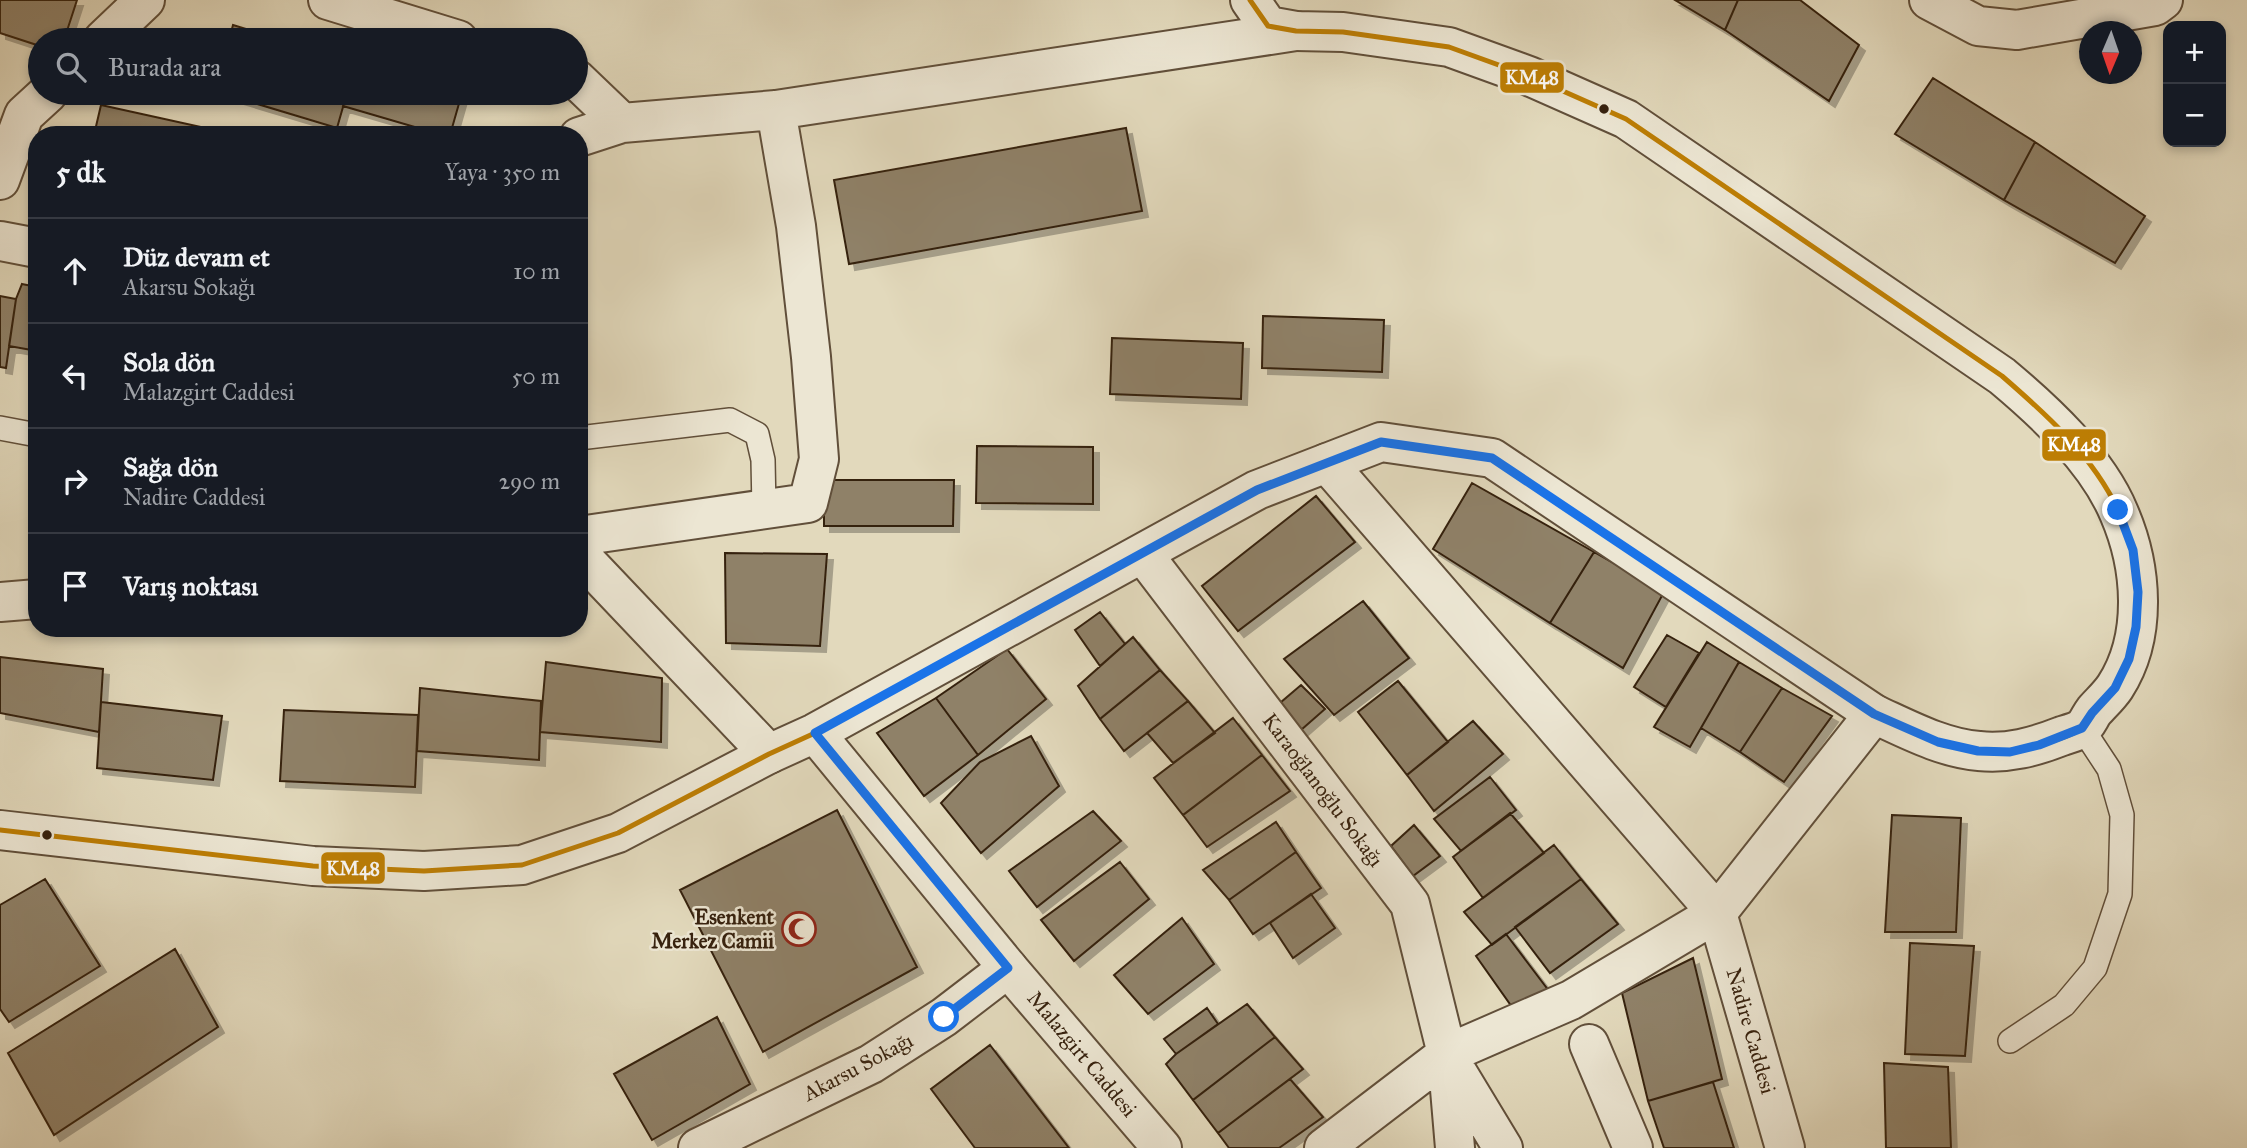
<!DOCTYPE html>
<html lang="tr">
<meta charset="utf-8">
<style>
body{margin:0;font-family:"IM FELL Great Primer",serif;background:#242831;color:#f1f3f6}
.controls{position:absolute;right:21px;top:21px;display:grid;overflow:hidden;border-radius:14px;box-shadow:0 4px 10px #0003}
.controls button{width:63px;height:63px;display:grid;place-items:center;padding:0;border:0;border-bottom:2px solid #363941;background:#171b24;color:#f1f3f6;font:35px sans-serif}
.compass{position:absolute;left:2079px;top:21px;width:63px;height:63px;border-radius:50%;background:#171b24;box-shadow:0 4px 10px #0003;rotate:182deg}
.stop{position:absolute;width:21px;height:21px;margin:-16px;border:5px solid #1a73e8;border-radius:50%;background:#fff}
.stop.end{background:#1a73e8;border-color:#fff;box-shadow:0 2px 7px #0008}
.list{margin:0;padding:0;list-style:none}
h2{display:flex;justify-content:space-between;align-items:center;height:91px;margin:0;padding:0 28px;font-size:30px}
h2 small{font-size:23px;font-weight:400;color:#9ea1a6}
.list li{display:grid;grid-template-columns:46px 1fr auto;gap:21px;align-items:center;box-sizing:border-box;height:105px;padding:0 28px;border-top:2px solid #363941}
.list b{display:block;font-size:26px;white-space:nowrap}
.list p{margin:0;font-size:23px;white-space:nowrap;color:#9ea1a6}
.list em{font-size:23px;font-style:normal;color:#9ea1a6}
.icon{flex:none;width:38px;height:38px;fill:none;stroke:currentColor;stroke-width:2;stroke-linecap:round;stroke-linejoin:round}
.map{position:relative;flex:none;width:2247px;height:1148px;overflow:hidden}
.search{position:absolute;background:#171b24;box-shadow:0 4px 10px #0003;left:28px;top:28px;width:560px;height:77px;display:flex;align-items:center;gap:18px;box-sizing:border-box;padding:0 24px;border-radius:38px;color:#9ea1a6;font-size:26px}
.panel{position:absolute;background:#171b24;box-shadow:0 4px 10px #0003;left:28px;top:126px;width:560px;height:511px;border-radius:28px}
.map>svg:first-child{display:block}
</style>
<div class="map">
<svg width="2247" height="1148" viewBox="0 0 2247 1148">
<defs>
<filter id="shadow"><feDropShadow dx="6" dy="6" stdDeviation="0" flood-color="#0004"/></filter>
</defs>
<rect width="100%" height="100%" fill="#e2d9bc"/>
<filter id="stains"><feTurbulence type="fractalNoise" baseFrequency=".00286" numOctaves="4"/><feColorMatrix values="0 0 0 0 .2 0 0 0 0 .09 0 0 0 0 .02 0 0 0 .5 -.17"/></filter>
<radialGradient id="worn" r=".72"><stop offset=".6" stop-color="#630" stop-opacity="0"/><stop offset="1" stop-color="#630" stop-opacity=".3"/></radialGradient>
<path fill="#8f8168" stroke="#36210e" stroke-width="2" filter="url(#shadow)" d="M0,0h77l-13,40h-24v6l-40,-13z
M1675,0h63l-13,30z
M1738,0h62l59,45 -30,56 -104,-71z
M233,25l49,15h-53z
M1933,78l102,64 -31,58 -109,-66z
M221,93h126l-10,35z
M347,93h115l-12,42h-8l-99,-29z
M101,105l118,26 -1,4h-124z
M1126,128l16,83 -293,53 -15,-84z
M2035,142l110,74 -30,47 -111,-63z
M22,284l15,3v64l-28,-5 7,-47z
M0,296l16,3 -10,69 -6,-1z
M1263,316l121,4 -2,52 -120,-4z
M1112,338l131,5 -2,56 -131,-5z
M977,446l116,1v57l-117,-1z
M824,480h130l-1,46h-129z
M1472,483l122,69 -44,71 -117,-74z
M1316,496l39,46 -117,89 -36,-45z
M1594,552l70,40 -41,76 -73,-45z
M725,553l102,1 -7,92 -94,-3z
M1363,601l46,57 -75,57 -50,-56z
M1100,612l25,32 -25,22 -25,-36z
M1667,635l32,18 -33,54 -32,-20z
M1133,637l27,33 -60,49 -22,-33z
M1707,642l32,20 -49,85 -36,-20z
M1007,649l39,50 -68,56 -42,-57z
M0,657l103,12 -4,63 -99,-19z
M546,662l116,16 -1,64 -121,-10z
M1739,662l43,26 -42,64 -39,-24z
M1160,670l28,31 -64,50 -24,-32z
M1398,681l50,61 -41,33 -49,-63z
M1301,685l24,24 -24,21 -21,-27z
M420,688l121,13 -2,59 -122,-9z
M1782,688l50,28 -48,66 -44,-30z
M936,698l42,57 -54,41 -47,-63z
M1188,701l27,32 -42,30 -26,-30z
M101,702l121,14 -9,64 -116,-12z
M284,710l134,5 -3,72 -135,-6z
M1233,718l29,37 -79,60 -29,-37z
M1473,721l30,33 -69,57 -27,-36z
M1031,736l28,50 -78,67 -40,-50 39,-41z
M1262,755l28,36 -83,56 -24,-32z
M1490,777l26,33 -55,41 -27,-32z
M837,810l80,157 -154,85 -83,-162z
M1093,811l28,30 -84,66 -28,-36z
M1510,813l34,40 -61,45 -30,-41z
M1892,815l69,3 -5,114h-71z
M1276,822l20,30 -67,48 -26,-30z
M1414,825l26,31 -27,20 -22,-30z
M1554,845l27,34 -89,66 -28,-33z
M1296,852l25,36 -68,46 -24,-34z
M1120,862l29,37 -75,62 -33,-41z
M45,879l55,87 -91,56 -9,-13v-104z
M1581,879l37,45 -68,49 -35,-46z
M1311,894l24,34 -42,30 -23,-35z
M1182,918l32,46 -66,50 -34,-39z
M1506,934l43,57 -32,23 -41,-58z
M1910,943l64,3 -9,110 -60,-2z
M175,949l43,78 -164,108 -46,-82z
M1693,958l29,121 -74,22 -26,-108z
M1247,1004l28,33 -82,63 -27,-36 10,-10z
M1207,1008l11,16 -42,30 -12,-15z
M717,1017l33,67 -98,56 -38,-66z
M1275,1037l28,32 -85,64 -25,-33z
M990,1045l79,103h-94l-44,-59z
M1884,1063l64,4 3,81h-65z
M1290,1079l33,38 -44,31h-50l-11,-15z
M1713,1082l21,66h-70l-16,-47z"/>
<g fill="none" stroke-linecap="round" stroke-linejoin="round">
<g stroke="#614f3a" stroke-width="26">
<path id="service" d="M0,428l37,7
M579,438l151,-18 27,14 6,26 1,49
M2010,1041l54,-36 31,-37 25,-74 2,-79 -13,-46 -27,-41"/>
</g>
<g stroke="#614f3a" stroke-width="42">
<path id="minor" d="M328,0l130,40
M1929,0l49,26 39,4 138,-24 8,-6
M103,40l42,-40
M576,79l46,44
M579,137l43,-14 154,-13 520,-79
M0,180l24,-65 24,-22
M0,241l37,7
M1327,463l390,450 68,235
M579,536l229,-33 11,-44 -8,-102 -15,-131 -20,-116
M579,554l190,200
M1143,554l267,350 37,150 8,94
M0,602l37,-3
M1589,1044l44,104
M1451,1062l52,86
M698,1148l173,-84 73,-47 64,-49
M1324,1148l123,-94 124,-54 146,-87 157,-199"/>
</g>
<g stroke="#614f3a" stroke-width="42">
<path id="tertiary" d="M815,733l193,235 154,180
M0,830l313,36 111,5 98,-6 96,-32 151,-79 46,-21 442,-243 124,-48 111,16 382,256c33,15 68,34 105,37 29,3 55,-4 83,-15 6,-2 15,-4 20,-8 5,-3 8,-12 12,-17 7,-8 15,-15 21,-24 33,-51 27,-121 4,-174 -22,-53 -74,-101 -117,-137l-376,-257 -97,-43 -80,-29 -106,-15 -47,-1 -28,-5 -18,-26"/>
</g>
<use href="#service" stroke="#ece6d3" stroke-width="23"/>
<use href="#minor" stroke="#ece6d3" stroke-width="38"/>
<use href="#tertiary" stroke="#ece6d3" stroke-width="38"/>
<g stroke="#ece6d3" stroke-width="10">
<path id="bus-1" d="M0,830l313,36 111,5 98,-6 96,-32 151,-79 46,-21 442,-243 124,-48 111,16 382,256c37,17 74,37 116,38 21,0 75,-11 92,-24 6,-4 8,-11 12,-17 7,-8 15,-15 21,-24 32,-52 27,-120 4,-175 -25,-55 -72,-97 -117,-136l-376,-257 -97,-43 -80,-29 -106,-15 -47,-1 -28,-5 -18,-26"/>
</g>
<use href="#bus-1" stroke="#bd7e04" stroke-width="5"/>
</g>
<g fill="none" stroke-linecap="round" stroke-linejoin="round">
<path stroke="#1a73e8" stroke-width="9" d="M944,1017l64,-49 -193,-235 442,-243 124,-48 111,16 382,256 64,28 40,9 32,1 29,-7 43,-17 10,-15 23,-25 14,-29 7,-32 2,-35 -5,-42 -15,-40"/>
</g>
<defs>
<g id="mosque-ring" transform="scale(1.75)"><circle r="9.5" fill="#ece6d3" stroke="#8f2418" stroke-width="1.5"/><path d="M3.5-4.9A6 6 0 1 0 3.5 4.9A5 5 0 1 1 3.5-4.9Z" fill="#8f2418"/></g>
</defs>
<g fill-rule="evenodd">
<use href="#mosque-ring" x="799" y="929"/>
</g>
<g fill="#36210e" stroke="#ece6d3" stroke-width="2.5">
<circle cx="1604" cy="109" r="6"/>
<circle cx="47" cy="835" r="6"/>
</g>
<g text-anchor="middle" stroke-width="5" stroke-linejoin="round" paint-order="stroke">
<g font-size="21" fill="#36210e" stroke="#ece6d3">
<text transform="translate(1323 790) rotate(53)" y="7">Karaoğlanoğlu Sokağı</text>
<text transform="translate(1751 1031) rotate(74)" y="7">Nadire Caddesi</text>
<text transform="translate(1082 1054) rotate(50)" y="7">Malazgirt Caddesi</text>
<text transform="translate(858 1067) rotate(-28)" y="7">Akarsu Sokağı</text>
</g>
<g font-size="21" font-weight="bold" fill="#36210e" stroke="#ece6d3" text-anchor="end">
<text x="774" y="924">Esenkent<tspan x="774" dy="24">Merkez Camii</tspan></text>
</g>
</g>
<g stroke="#ece6d3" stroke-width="2.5">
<rect x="1499" y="61" width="66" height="33" rx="7" fill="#bd7e04"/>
<rect x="2041" y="428" width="66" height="34" rx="7" fill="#bd7e04"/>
<rect x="320" y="851" width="66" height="34" rx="7" fill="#bd7e04"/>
</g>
<g font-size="19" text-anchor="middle" font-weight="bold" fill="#fff">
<text x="1532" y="84">KM48</text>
<text x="2074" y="451">KM48</text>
<text x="353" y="875">KM48</text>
</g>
<rect width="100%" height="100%" filter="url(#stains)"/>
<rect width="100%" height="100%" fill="url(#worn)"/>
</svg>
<div class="controls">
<button>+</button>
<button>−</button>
</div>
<svg class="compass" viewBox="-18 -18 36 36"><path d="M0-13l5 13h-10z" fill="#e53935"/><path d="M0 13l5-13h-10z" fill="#9ea1a6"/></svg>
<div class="stop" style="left:944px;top:1017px"></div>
<div class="stop end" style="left:2118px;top:510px"></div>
<div class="search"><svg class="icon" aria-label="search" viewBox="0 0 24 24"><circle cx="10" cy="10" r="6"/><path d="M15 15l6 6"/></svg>Burada ara</div>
<section class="panel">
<h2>5 dk<small>Yaya · 350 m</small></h2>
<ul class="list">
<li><svg class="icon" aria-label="ahead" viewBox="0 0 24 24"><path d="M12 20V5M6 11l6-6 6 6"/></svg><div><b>Düz devam et</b><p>Akarsu Sokağı</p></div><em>10 m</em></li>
<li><svg class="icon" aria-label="left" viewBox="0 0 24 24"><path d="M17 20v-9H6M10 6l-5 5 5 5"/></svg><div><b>Sola dön</b><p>Malazgirt Caddesi</p></div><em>50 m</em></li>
<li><svg class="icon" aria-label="right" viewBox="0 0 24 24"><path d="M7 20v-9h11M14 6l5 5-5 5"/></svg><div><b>Sağa dön</b><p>Nadire Caddesi</p></div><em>290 m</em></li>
<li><svg class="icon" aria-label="arrive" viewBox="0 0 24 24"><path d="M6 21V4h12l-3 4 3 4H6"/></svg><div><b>Varış noktası</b></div></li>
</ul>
</section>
</div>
